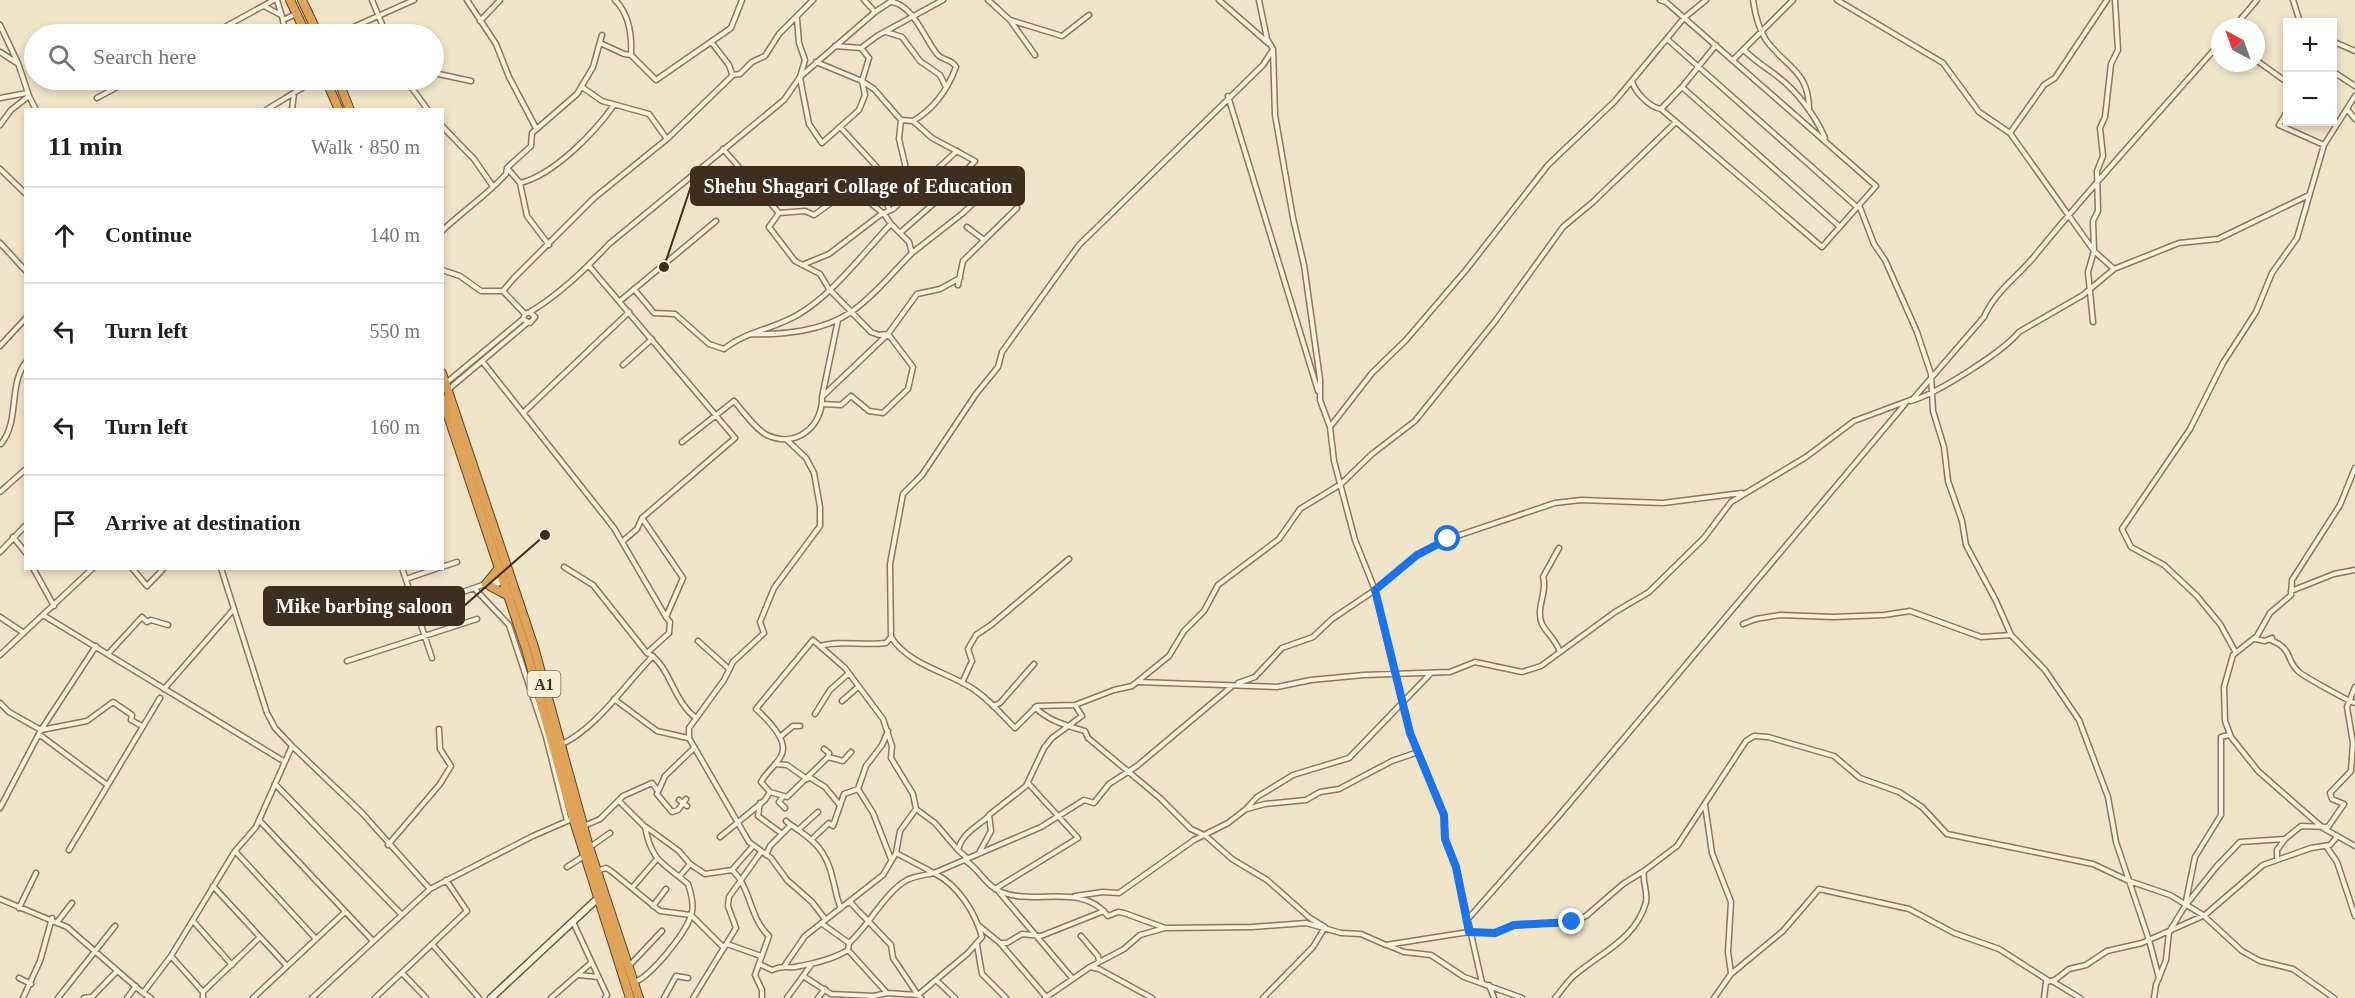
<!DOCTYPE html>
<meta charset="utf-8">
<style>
body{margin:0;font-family:Georgia,serif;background:#f2f2f2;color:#202124}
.controls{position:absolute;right:18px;top:18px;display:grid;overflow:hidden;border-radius:0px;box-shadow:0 3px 9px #0003}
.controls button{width:54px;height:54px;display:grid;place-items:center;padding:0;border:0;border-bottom:2px solid #e0e0e0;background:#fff;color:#202124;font:30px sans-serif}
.compass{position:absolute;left:2211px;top:18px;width:54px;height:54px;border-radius:50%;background:#fff;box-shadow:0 3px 9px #0003;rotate:319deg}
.stop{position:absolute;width:18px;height:18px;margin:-14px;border:4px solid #1a73e8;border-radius:50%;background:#fff}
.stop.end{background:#1a73e8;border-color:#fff;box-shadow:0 2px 6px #0008}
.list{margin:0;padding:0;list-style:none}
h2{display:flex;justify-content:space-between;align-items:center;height:78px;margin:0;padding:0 24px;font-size:26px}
h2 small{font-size:20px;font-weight:400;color:#757577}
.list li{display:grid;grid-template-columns:39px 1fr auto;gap:18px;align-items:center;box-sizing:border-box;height:96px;padding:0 24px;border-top:2px solid #e0e0e0}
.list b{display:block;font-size:22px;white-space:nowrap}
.list em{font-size:20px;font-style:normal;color:#757577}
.icon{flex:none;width:33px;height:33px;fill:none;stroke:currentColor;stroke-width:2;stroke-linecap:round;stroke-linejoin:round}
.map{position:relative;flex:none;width:2355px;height:998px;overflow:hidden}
.search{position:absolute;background:#fff;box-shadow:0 3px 9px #0003;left:24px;top:24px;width:420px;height:66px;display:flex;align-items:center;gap:15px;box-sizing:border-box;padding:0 21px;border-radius:33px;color:#757577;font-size:22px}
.panel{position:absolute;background:#fff;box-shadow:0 3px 9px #0003;left:24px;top:108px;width:420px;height:462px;border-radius:0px}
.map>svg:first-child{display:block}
</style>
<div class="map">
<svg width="2355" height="998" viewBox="0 0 2355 998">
<rect width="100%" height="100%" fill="#f0e4c8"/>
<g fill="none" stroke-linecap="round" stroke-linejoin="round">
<g stroke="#8d765c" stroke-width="7">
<path id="street" d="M277,0l6,20
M372,0l14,34
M467,0l29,44 13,33 27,51
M615,0c14,14 17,35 16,54
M864,0l11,12
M988,0l22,20 25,35
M1219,0l49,43
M1259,0l8,39 6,10 2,66 18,103 11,47 16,114v21l10,27 4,34 21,79 20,50 35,143 34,82 1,24 11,28 26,116
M1660,0l6,2 210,184 -54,61 -161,-138 21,-22
M1753,0c2,14 5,28 13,40 20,28 43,30 43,70
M1837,0l106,63 36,49 31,21 84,118 -6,21 5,50
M2293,0l7,22
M892,2c22,4 32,36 45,52 6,7 15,5 19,13 -9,24 -22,42 -43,54
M264,6l17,9
M797,19l2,24 6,17 -5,17 3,17 6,30 13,19 37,-33 6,-15 -3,-14 7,-23 -8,-10
M1010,20l52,16 27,-21
M480,21l20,-21
M0,25l18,38 11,33 -18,14 -11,15
M2234,27l23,-27
M886,32l16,5 18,24 20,14 6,12
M212,34l62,-34
M285,34l-2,-14 13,-6
M338,34l76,-34
M1667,39l190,168
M2332,41l23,10
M600,43l24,11 7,1 25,25 75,-52 11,-28
M712,43l17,22 3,9
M1716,45l-34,42 158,140
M835,46l26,2 16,-12 66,-36
M1744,50c11,11 20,16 33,26 20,15 38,39 48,62
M0,52l17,11
M1734,59l59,-59
M2256,60l32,23
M816,62l46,19 12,8 27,31 12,1 19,17 43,23 -35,37 -39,34
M2332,71l23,15
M434,73l37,8
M406,80l22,30
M1632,81c3,11 17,26 29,28
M582,87l20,14 47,13 18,25
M29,96l7,14
M1228,96l90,295
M0,98l27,-5
M97,98l33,-18
M2347,109l8,10
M266,110l49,-30
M292,110l2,-17
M2288,110l-9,15 45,20
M901,120l-2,19 9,38
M442,126l32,33 18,26
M841,128l44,48 -2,13 6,21
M2010,133l34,-48 11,-7 52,-78
M723,149l56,64
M0,169l26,25
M508,169l12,14 7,33 22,29
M520,183c34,-8 75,-51 94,-78
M1859,205l15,39 11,16 32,72 14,42 2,37 11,36 4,34 14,40 4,24 30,56 15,34 34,35 34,50 29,77 8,45 33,98 10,38
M967,227l17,13
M442,231c21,-20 45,-36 64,-57l1,-6 24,-22 1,-13 45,-39 16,-27 9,-32
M0,243l26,28
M912,253l51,-40 30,-29
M802,265l27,-11 51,-39 13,-6 64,-58
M589,266l146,172 -93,80 -5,11 -14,12
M2114,269l-20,-18 -1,-30 5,-10 -1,-40 6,-15 -3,-28 5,-11 6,-53 7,-14 -3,-50
M442,270l18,6 21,15h22
M958,285l5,-24 54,-53
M634,289l20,24 21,1 34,30 15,5c22,-18 51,-20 75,-35 34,-20 65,-62 92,-90l18,18 3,11c-19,19 -39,44 -61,59 -27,19 -68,23 -100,22
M620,301l96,-80
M530,312c30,-18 55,-42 79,-68l175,-144 16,-23 75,-65 18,-12
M525,314l-22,-23 11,-13 80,-80 73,-59 66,-64 7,-1 12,-12 13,-6 14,-22 34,-34
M0,346l26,-28
M482,361l132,167 52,89
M623,365l29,-26
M446,383l77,-64 2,-5 5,-2 5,5 -5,6 -7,-4
M449,389l78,-66
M823,396l65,-62 29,-40 23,-5 20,-11
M1911,401c25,-7 92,-49 108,-69l64,-37 31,-26 65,-26 39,-4 91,-44
M822,404l19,1 10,-9 18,15 14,2 25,-24 5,-22 -25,-33 -9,1 -8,-3 -42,-43 -9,-15 -25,-13 -26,-34 10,-14 26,-2 9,4 38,-27 32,26 7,10
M523,413l106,-101
M1330,427l42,-54 34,-33 60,-70 82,-105 67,-64 69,-83 22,-18
M787,440l19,18 8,15 6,34v19l-46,62 -14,34 4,11 -31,29 -9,18 -35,48v10l60,104 22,16 16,22 25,22 13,17
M682,442l52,-41c9,10 21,28 33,34 29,14 56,-9 55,-38l16,-77
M1,444c19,-23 7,-59 25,-82
M2355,468l-15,37 -48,75 -1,15 -21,18 -13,23 -24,19 -9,32 1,34 6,16 27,34 65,57 32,18
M0,492l26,-23
M642,518l41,60 -17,39 4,5 -1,11 -22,20c23,11 25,47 49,65
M13,537l13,16
M1559,548l-16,29c5,14 -8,32 -1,47 5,10 13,14 18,28
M0,552l26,-27
M442,567l15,-5
M564,567l29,18 54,68
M33,568l21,38
M132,568l15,18 17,-18
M402,568l30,90
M406,579l32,-11
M491,586l20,-7
M475,589l34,36 37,112 21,84
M2291,591l43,-17 21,-4
M416,608l87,-30
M43,615l242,147
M0,617l24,16
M1743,624l13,-5 24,-4 53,2 51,-2 26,-4 71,26 30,-2
M891,637l-1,-73 13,-70 19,-19 54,-81 22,-27 4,-15 77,-107 184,-180 9,-14
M2255,639l10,2 7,-3
M2271,640c23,10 14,19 27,31 3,4 54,32 57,32
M698,641l30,27
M821,646c17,-6 44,0 65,-3l5,-6c17,27 53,34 79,50 17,10 31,27 45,41l22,-22 38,-1 39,-15 18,-4 37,-30 15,-25 20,-20 14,-26 61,-46 21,-30 41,-25 31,-30 43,-33 81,-101 67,-93 30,-25 83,-80
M2235,651l-15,-27 -23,-28 -33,-31 -33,-18 -9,-18 68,-100 33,-66 33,-51 16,-39 25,-35 27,-93 31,-49
M108,654l34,-37 5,5 4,-2 17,5
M0,655l93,-87
M347,661l130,-42
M1138,682l139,5 34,-7 53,-5 86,-3 25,-10 47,10 19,-6 74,-54 34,-20 55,-54 27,-36 75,-45 48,-36 59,-22 71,-82c10,-24 32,-39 49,-59 60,-74 125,-144 187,-215
M962,683l10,-22 -4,-12 8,-14 15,-10 78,-66
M1238,683l17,-6 27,-29 31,-11 19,-18 43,-29 42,-35 31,-16 107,-36 26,-3 82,3 79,-10
M164,689l69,-79
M614,699l43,32 31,7
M842,701l16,-14
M0,703l9,9 32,18 46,-9 26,-19 19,13 -1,5 11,6
M993,706l7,-3 34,-39
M1035,707c13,14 33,19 50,24l3,7 72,60 31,31 15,7 26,23 35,21 43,38 15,9 -12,20 -50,51
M815,714l15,-24 18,-16
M888,731l-6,14 -16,21 -8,23 15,24 18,46
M40,735l66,49
M780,737l13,-11h7
M562,744c35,-16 64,-61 91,-88
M292,746l70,67 68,76
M824,749l5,4 -1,4
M775,764l12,1 20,14
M809,777l16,10 14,17
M275,784l127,131
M782,798l-3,4 6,6
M686,799l-8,11 -6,2 -15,-18 8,-18 28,-27
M679,800l8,6
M619,801l26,26c7,35 17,35 43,57 3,9 6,19 4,28 -4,19 -40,63 -57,70
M760,803l-2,13 23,17
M1705,805l7,48 19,49 -3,50 3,21
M0,808l41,-78 55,-84
M916,809l19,14 23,27
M1247,809l18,-5 41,-4 14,-8 19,-3 53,-28 26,-9
M259,820l114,121
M786,821l5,4
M584,826l16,-7 23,-23 29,-13 6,8
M646,827l33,24 11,13 15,10 27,-4 21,-24
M798,830l20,-18
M720,837l45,-37 5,-8
M812,839l17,-16 4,3 11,-32 14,-5
M388,845l52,-61 11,-18 -11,-17 -1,-20
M2326,846l11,16 18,54
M590,847l20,-14
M69,850l91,-152
M235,851l81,88
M896,853l38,20 107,-46 43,-27 10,3 15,-19 28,-18 94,-79
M979,853l12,-22 -2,-16 37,-29 18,-38 8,-10 30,-22 -7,-11
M766,855l4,-9 21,-21c23,15 36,26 42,55 3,10 3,18 8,28
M968,859l-10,-9c4,-17 19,-23 31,-34
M2277,859v-9l8,-11
M966,861c13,8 21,26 35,31 35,14 81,-10 107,24l10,-4 6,1 41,15 87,-1 54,-4 35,10 20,1 25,11 83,-13 26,1 19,-8 58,-3 14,-6 37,-32 21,-13
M567,867l17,-11
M732,870c19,17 18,50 37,66l-14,39 7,15v8
M596,871l10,-3 5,3 49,40 31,4 33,33
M680,876l10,-12
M213,886l74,80
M632,888l24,-28
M995,889l83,-51 -50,-55
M999,892l73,86
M1075,896l28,-4 16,1 75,-53 34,-17 18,-14 11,-12 36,-22 56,-17 82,-85
M0,899l67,28 76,66
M653,906l13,-17
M2185,906l32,-40 23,-24 45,-3 16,-13 27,1 16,-23 -12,-5 -2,-6 21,-22 2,-28 -6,-36 8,-20
M19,908l17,-35
M1467,920l90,-102 348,-414
M58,921l14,-18
M193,921l39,44
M573,922l34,73 -2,3
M821,923l28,20
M978,925l22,18 47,55
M1081,936l17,20 1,5
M1000,943h7l15,-9 19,2 63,-25
M432,944l47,54
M727,944l34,12
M977,945l5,29 24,24
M1387,945l17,7 27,3 33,22 58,21
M848,950l39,43
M171,956l32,36
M759,964l13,6c11,-5 13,-2 23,-3 17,-3 37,-7 53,-17l1,-7c19,-16 36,-51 58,-63 8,-4 18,-5 27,-7 24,12 41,39 48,64l-14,16 -50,42 -25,-37 -2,-13 -41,-43
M785,965l20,-29 78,-61 13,-22 4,-22 16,-22 -3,-15 -22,-36 1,-12 -9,-27 -38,-51 -32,-28 -57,69c11,10 34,32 25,47 -5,10 -15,16 -20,26l9,10 17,5 41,-40 15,4 8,-9
M629,966l33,-35
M1090,967l34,-18 16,-14 25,-7
M402,973l24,25
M579,975l19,2
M803,976l28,18 43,2 13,-3 31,2 3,3
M19,978l12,6
M936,980l19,18
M2052,981l28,17
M1489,985l5,13
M23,998l17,-37 12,-43
M58,998l57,-72
M84,998l8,-1 25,-26
M127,998l9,-12
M151,998l-8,-5 28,-37 64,-105 21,-24 36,-81 -17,-18 -8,-15 -46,-145
M203,998v-6l57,-55
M253,998l92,-86
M312,998l118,-109 103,-53 39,-17
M375,998l92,-87 -21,-31
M551,998l40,-35
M664,998l12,-22 12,2
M693,998l43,-70 -8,-22 1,-9 32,-45
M787,998l24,-33
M818,998l7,-9
M1045,998l45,-31 9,2 53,29
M1555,998c7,-8 13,-18 21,-24 26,-22 60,-35 70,-72 2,-10 -4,-21 -2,-31l33,-25 69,-105 8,-5 14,1 66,19 26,22 39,14 23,15 25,27 146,30 36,17 41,14 33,20 39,36 18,10 33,8 41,29
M1714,998l17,-24 52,-43 36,-42 90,20 45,24 45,16 50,32
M2044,998l2,-16 9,-2 14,-11 17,-4 21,-14 35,-8 63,-28 58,-50 48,-17 19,-3 7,-8
M2154,998l2,-13 10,-25 3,-28 16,-26 10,-49 26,-42v-78l8,-2"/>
</g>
<g stroke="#6f573f" stroke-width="9">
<path id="secondary" d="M491,998l106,-99"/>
</g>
<g stroke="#5b4430" stroke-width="10">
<path id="highway" d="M290,0l16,34
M302,0l16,34
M326,80l13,30
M338,80l12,30
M442,373l92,274 55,200 50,151
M442,398l84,251 47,169 57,180
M486,584l13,-16
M490,586l19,10"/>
</g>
<use href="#street" stroke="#faf1dc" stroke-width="4"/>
<use href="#secondary" stroke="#faf1dc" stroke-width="6"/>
<use href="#highway" stroke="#e0a458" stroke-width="8"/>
</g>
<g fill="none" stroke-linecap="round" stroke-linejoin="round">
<path stroke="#1a73e8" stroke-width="8" d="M1448,539l-31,16 -42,35 35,143 34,82 1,24 11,28 13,65 26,1 19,-8 58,-3"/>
</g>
<g text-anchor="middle" stroke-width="6" stroke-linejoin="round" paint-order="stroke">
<rect fill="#f7eed8" stroke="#756857" stroke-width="1.5" x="527.5" y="671" width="33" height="26" rx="4.5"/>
<g font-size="16" font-weight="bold" fill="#3d2e20">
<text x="544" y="690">A1</text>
</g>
</g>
<path fill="none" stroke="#3d2e20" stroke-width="2" d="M664 267L691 186M545 535L464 606"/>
<g fill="#3d2e20" stroke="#f7eed8" stroke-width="2">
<circle cx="664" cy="267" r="6"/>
<circle cx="545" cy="535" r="6"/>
</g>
<g fill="#3d2e20" stroke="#3d2e20" stroke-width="2">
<rect x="691" y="167" width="333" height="38" rx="6"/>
<rect x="264" y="587" width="200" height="38" rx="6"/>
</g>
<g font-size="20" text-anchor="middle" font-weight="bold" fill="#fff">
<text x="858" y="193">Shehu Shagari Collage of Education</text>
<text x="364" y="613">Mike barbing saloon</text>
</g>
</svg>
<div class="controls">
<button>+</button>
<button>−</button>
</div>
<svg class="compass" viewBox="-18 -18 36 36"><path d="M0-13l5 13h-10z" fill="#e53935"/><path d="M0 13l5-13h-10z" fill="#757577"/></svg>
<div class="stop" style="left:1448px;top:539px"></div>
<div class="stop end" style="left:1572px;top:922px"></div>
<div class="search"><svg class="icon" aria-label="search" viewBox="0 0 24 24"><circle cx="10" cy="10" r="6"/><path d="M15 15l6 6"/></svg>Search here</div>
<section class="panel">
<h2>11 min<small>Walk · 850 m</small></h2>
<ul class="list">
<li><svg class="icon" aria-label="ahead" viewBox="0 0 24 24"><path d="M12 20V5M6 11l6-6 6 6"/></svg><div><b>Continue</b></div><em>140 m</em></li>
<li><svg class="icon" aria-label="left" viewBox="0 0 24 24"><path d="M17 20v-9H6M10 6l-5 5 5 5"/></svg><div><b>Turn left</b></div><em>550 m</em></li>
<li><svg class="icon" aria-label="left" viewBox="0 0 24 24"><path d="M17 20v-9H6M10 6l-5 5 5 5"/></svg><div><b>Turn left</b></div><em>160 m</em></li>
<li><svg class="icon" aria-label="arrive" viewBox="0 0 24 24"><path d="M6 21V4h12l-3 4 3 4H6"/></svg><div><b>Arrive at destination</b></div></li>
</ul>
</section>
</div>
